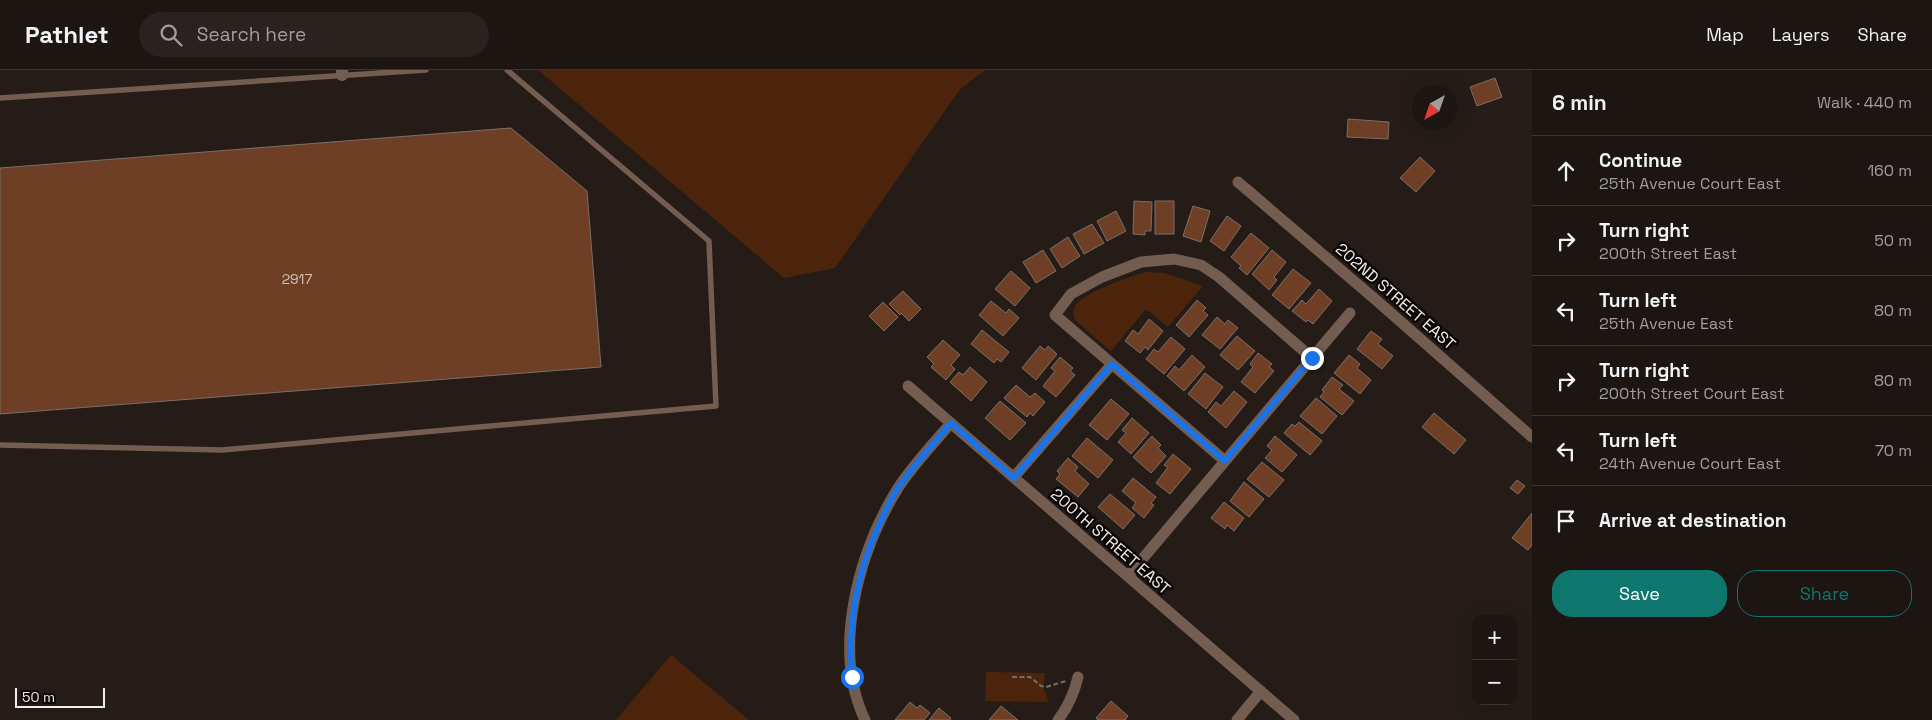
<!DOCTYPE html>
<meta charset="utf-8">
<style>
body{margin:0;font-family:"Space Grotesk",sans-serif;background:#29221f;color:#f1f3f6}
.controls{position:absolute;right:15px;bottom:15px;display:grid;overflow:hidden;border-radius:10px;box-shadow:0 5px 20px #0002}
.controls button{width:45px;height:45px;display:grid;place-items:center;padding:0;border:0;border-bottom:1px solid #3a3431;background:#1c1511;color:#f1f3f6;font:25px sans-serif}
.compass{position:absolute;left:1412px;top:15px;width:45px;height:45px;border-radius:50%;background:#1c1511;box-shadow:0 5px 20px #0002;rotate:220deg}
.scale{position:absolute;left:15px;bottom:12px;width:90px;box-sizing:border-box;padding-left:5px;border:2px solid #f3ece9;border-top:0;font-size:14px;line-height:18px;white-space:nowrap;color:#f3ece9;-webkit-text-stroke:4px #0b0706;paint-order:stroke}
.stop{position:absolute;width:15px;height:15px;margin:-11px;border:4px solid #1a73e8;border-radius:50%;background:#fff}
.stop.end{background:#1a73e8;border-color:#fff;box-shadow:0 1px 5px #0008}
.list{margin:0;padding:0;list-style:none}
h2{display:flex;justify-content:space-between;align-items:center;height:65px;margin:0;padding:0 20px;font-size:21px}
h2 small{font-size:16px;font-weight:400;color:#a09f9f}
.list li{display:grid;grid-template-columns:32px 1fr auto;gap:15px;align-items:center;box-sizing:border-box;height:70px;padding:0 20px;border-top:1px solid #3a3431}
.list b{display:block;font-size:19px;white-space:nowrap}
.list p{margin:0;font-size:16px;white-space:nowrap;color:#a09f9f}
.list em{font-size:16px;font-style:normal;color:#a09f9f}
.actions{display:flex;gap:10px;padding:15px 20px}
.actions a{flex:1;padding:11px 0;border:1px solid #0f766e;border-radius:20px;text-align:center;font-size:18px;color:#0f766e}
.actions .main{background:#0f766e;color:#fff}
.icon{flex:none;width:28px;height:28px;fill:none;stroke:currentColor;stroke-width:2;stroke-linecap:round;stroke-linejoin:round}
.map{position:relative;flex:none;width:1532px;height:650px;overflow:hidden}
header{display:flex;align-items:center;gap:30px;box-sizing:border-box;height:70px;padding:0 25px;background:#1c1511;border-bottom:1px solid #3a3431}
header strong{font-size:24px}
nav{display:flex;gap:28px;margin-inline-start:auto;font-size:18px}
.search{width:350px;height:45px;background:#29221f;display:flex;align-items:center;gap:12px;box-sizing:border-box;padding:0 18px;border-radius:28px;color:#a09f9f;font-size:19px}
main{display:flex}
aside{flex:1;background:#1c1511}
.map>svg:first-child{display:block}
</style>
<header>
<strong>Pathlet</strong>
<div class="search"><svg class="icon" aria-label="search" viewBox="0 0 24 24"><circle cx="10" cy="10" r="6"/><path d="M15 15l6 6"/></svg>Search here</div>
<nav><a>Map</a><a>Layers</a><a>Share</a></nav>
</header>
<main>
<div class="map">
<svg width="1532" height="650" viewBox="0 0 1532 650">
<rect width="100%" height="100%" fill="#251c17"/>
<path fill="#4c240c" d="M538,0h447l-25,19 -125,179 -51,10z
M1146,202l19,1 38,13 -35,41 -22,-18 -35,42 -35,-30c-3,-5 -4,-10 -1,-15 7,-13 56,-30 71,-34z
M671,585l78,65h-133z
M986,602l59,1 -2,14 6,15 -64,-1z"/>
<path fill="#6e3f24" stroke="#7a6f69" d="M1495,8l7,19 -25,9 -7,-19z
M1348,49l41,3 -1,17 -41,-2z
M511,58l76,63 14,176 -601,47v-246z
M1420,87l15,14 -19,21 -16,-14z
M1134,131l18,1 -1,29h-6v4l-12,-1z
M1155,131h19v33h-19z
M1193,136l17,5 -9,31 -18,-6z
M1116,141l10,20 -19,10 -10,-20z
M1227,146l14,10 -17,25 -14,-10z
M1092,154l12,19 -20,11 -11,-20z
M1251,163l18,15 -22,27 -8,-7 2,-2 -10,-9z
M1068,167l12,19 -18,12 -12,-19z
M1043,180l13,21 -20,12 -13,-21z
M1272,180l14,12 -12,15 3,3 -8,10 -17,-16z
M1293,199l18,14 -22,26 -17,-14z
M1011,201l19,17 -15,18 -20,-17z
M1319,219l13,12 -19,23 -5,-4 -2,2 -14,-11 10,-11 4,4z
M903,221l18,18 -12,12 -8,-8 -1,2 -11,-11z
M1197,230l9,8 -3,3 5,4 -19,22 -13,-12z
M991,231l15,12 3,-4 10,9 -16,18 -24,-21z
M883,232l15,15 -14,14 -15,-15z
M1217,247l8,7 3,-4 10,8 -18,21 -18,-14z
M1149,249l14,12 -15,19 -3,-3 -5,6 -15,-12 8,-11 5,4z
M982,260l27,22 -8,10 -4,-3 -3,4 -23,-19z
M1371,261l11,8 -4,5 15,12 -11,13 -25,-20z
M1237,266l18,15 -17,19 -18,-15z
M1171,267l14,12 -21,25 -18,-15 8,-10 4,3z
M943,270l17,15 -9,10 4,4 -9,11 -15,-13 3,-3 -7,-7z
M1040,276l5,4 3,-4 9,8 -21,26 -14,-12z
M1258,283l14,11 -3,3 5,4 -19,22 -14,-11 12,-15 -3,-3z
M1192,285l13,12 -21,24 -17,-15 8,-10 4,4z
M1349,285l11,9 -3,4 14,12 -11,14 -26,-21z
M1060,287l13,11 -3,3 5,4 -19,22 -13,-11 12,-15 -4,-3z
M970,297l17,15 -16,19 -21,-19 9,-10 4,3z
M1205,303l18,14 -17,22 -18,-15z
M1332,307l11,8 -4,4 15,12 -12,14 -22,-18 4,-5 -2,-2z
M1016,315l14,12 5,-4 10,9 -12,14 -3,-3 -3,4 -23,-19z
M1234,321l13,11 -21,26 -18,-16 8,-10 5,4z
M1316,328l21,18 -15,18 -22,-18z
M1111,329l18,15 -22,26 -18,-15z
M1000,331l26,22 -16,17 -25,-22z
M1434,343l32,27 -12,14 -32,-27z
M1132,348l17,15 -18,21 -13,-12 8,-9 -4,-3z
M1299,352l23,19 -12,14 -26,-22 8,-9 3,2z
M1152,366l9,9 -3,3 8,8 -15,17 -18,-16z
M1275,366l22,19 -15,17 -17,-14 7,-8 -5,-4z
M1087,368l26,22 -15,18 -26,-22z
M1173,384l18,15 -21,25 -14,-11 12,-16 -4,-2z
M1068,388l10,9 -3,4 14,13 -11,13 -22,-18 4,-5 -3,-3z
M1262,392l22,18 -15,17 -22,-18z
M1133,408l23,19 -5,6 3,2 -10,13 -12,-10 4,-5 -14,-12z
M1517,410l8,6 -7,8 -8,-6z
M1244,412l20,17 -15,18 -19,-16z
M1110,424l25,21 -12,14 -25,-22z
M1224,432l20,16 -10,13 -7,-6 -2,4 -14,-11z
M1532,443v32l-4,5 -16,-12z
M1111,631l17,15 -3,4h-27l-2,-2z
M910,632l7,6 3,-3 10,8 -6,7h-29z
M1001,636l17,14h-29z
M939,638l12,10 -1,2h-21z"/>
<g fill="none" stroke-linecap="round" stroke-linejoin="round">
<path stroke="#766e6a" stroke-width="2" stroke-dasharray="5 2.5" stroke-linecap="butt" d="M1012,607h18l11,9 5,1 20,-6"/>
<path stroke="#735d51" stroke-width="5.5" d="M0,28l426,-28
M0,375l222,5 494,-44 -7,-165 -202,-171"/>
<path stroke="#735d51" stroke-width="11" d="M1238,112l138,118 156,137
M908,316l386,334
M1225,391l-170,-146 16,-21 31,-17 39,-15 33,-3 27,6 18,12 93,81
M1014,407l98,-113
M1128,506l222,-263
M865,650c-34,-71 -6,-169 33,-232 15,-23 35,-44 53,-65
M1058,650c10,-13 16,-26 20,-43
M1237,650l24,-29"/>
<path stroke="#735d51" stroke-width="12" d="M342,0v5"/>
</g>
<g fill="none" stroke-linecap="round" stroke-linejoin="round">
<path stroke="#1a73e8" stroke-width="6" d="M852,607c-4,-55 4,-101 27,-152 6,-13 12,-28 21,-40 16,-22 34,-42 51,-62l63,55 98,-114 113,97 87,-103"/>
</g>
<g text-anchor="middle" stroke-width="5" stroke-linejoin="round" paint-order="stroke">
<g font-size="14" fill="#d2c1b8">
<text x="297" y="214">2917</text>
</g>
<g font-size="16" fill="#f3ece9" stroke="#0b0706">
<text transform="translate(1396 226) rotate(41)" y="6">202ND STREET EAST</text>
<text transform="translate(1111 471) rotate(41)" y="6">200TH STREET EAST</text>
</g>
</g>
</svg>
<div class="controls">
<button>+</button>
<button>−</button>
</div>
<svg class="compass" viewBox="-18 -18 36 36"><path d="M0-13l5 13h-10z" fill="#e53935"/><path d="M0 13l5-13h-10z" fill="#a09f9f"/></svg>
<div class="scale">50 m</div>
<div class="stop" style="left:852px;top:607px"></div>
<div class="stop end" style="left:1312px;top:288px"></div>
</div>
<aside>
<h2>6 min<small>Walk · 440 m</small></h2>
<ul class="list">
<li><svg class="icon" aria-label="ahead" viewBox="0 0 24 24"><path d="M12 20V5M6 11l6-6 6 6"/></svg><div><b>Continue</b><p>25th Avenue Court East</p></div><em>160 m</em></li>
<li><svg class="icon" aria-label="right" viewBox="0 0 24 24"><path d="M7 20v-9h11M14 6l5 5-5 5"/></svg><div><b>Turn right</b><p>200th Street East</p></div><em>50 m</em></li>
<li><svg class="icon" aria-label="left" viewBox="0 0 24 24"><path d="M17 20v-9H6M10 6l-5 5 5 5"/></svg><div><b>Turn left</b><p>25th Avenue East</p></div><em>80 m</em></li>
<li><svg class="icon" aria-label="right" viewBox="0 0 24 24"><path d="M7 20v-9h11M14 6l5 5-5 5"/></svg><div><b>Turn right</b><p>200th Street Court East</p></div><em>80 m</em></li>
<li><svg class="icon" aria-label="left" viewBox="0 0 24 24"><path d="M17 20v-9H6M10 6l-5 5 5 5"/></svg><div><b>Turn left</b><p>24th Avenue Court East</p></div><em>70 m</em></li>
<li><svg class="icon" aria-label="arrive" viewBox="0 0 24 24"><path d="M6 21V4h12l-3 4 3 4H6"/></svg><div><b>Arrive at destination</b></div></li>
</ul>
<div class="actions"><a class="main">Save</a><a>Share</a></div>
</aside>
</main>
